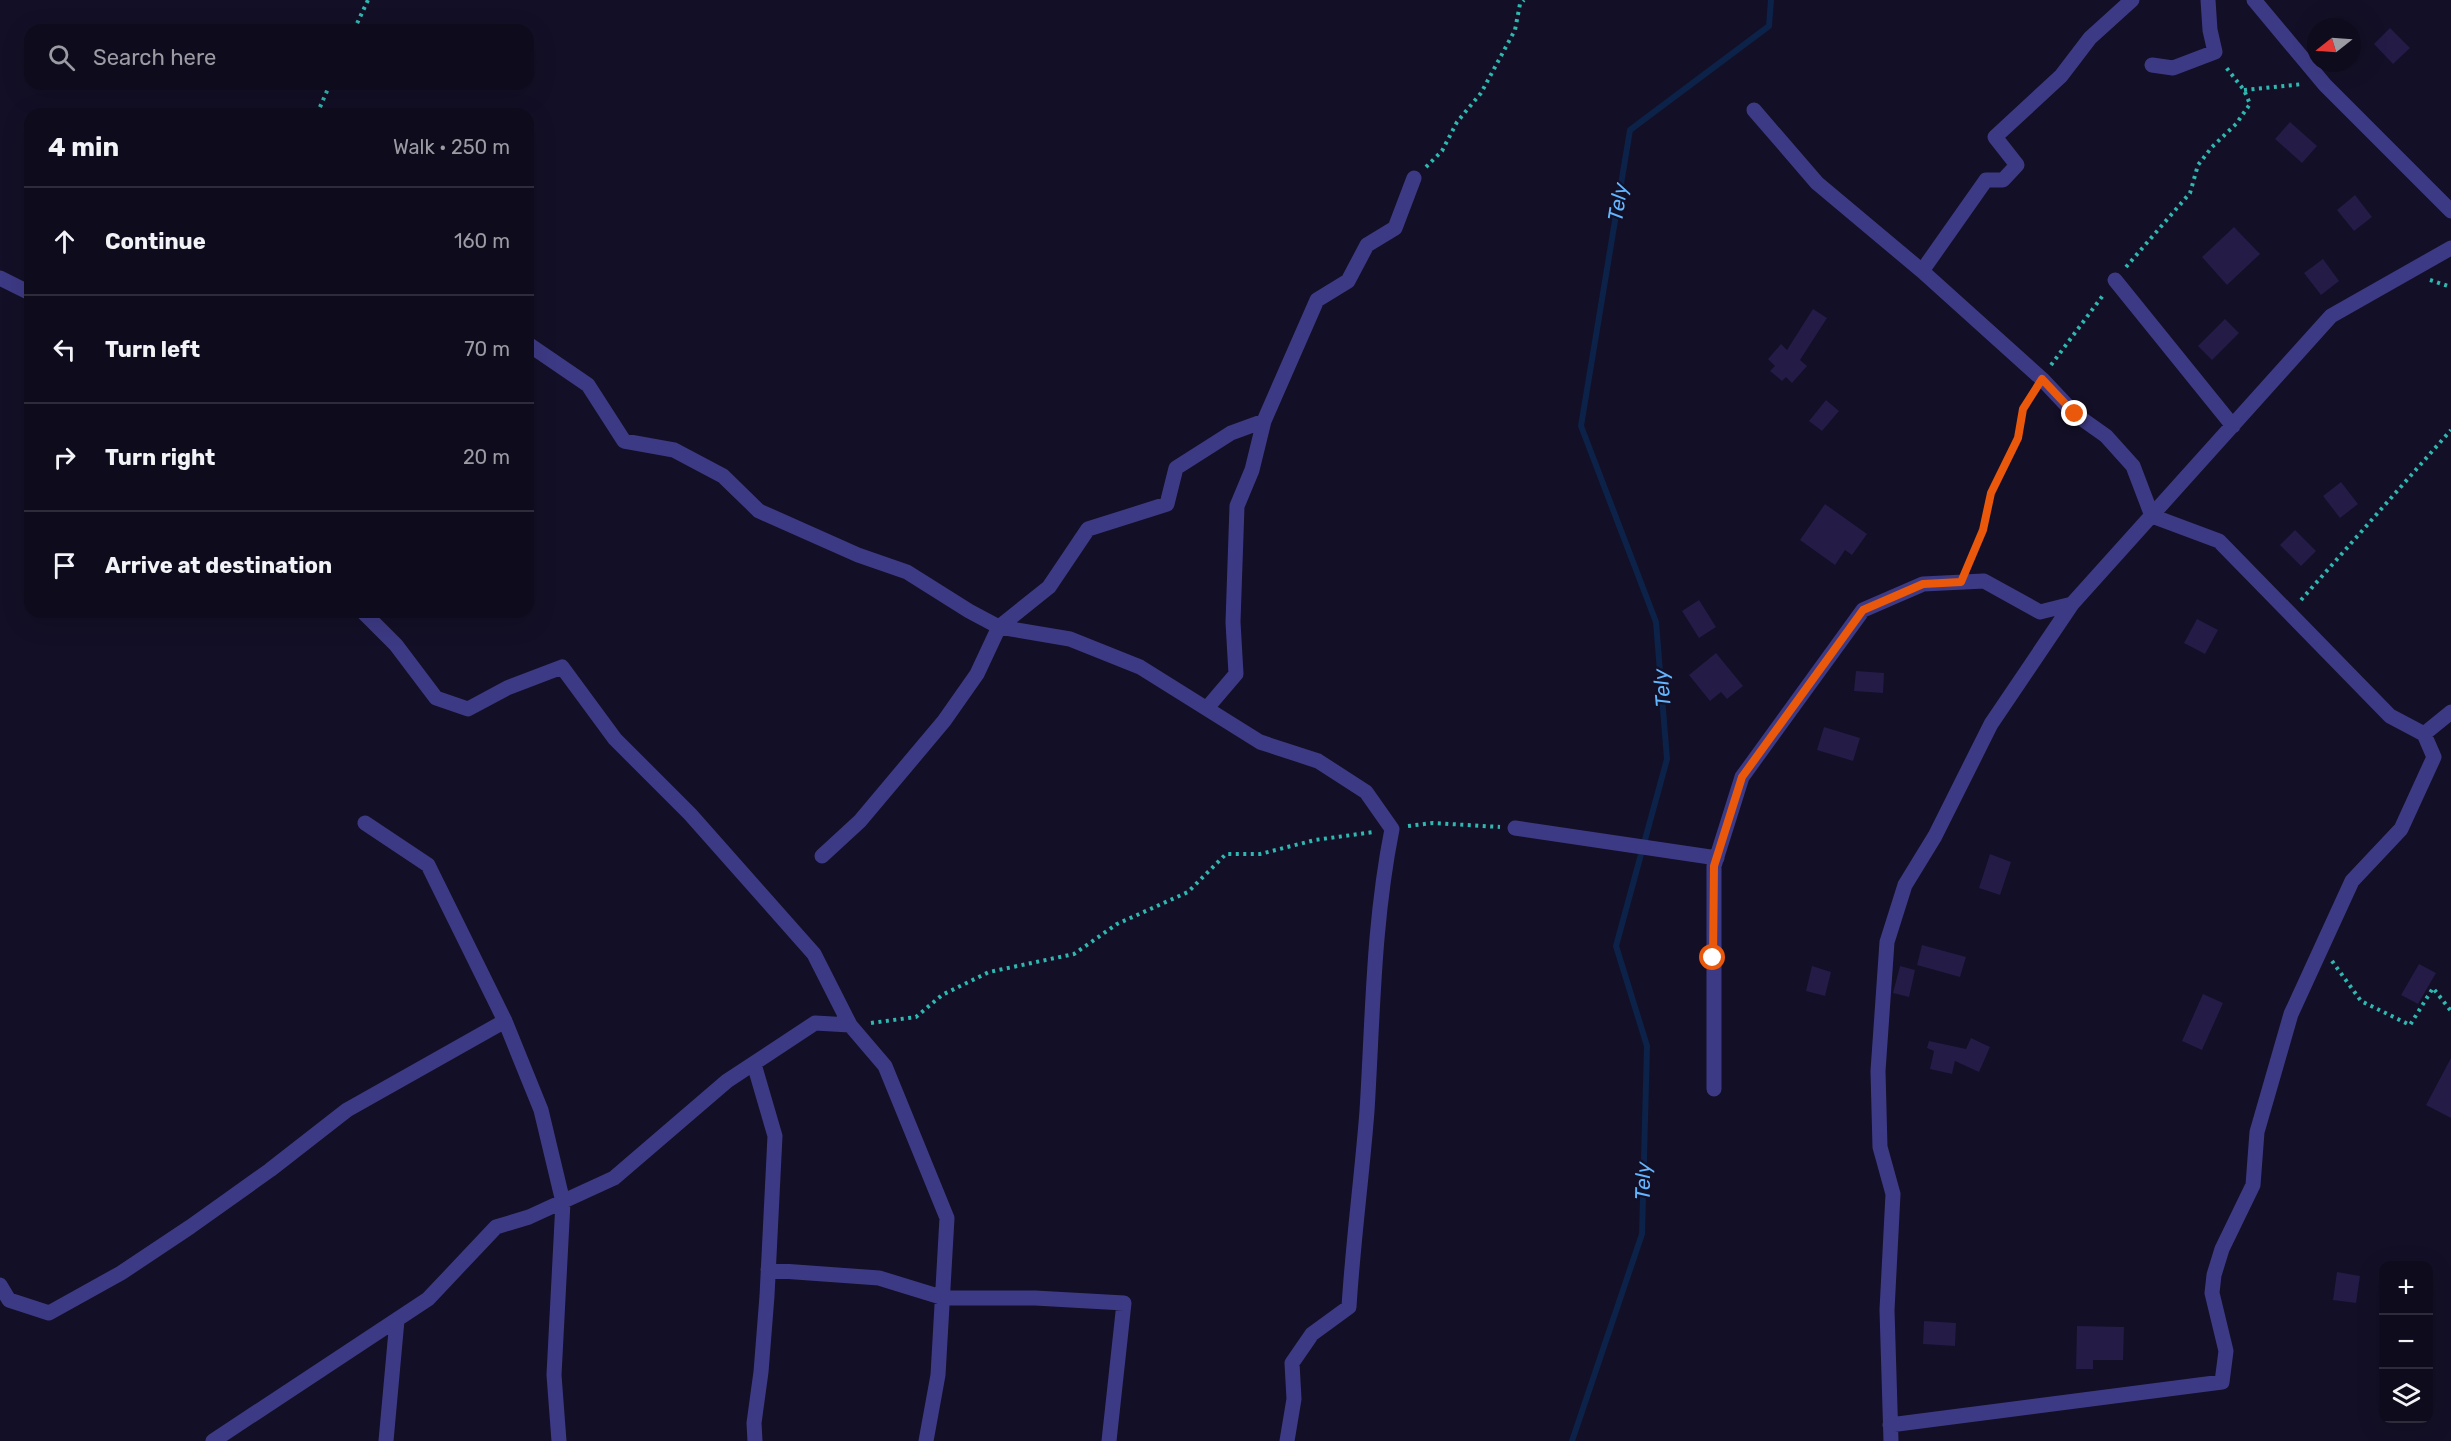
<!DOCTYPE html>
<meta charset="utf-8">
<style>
body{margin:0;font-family:Rubik,sans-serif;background:#171425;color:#f1f3f6}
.controls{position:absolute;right:18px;bottom:18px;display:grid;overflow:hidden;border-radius:12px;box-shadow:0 6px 24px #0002}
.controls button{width:54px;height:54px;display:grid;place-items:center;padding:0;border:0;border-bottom:2px solid #2e2b3b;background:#0e0b1c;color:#f1f3f6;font:30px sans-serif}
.compass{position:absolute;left:2307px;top:18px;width:54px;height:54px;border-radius:50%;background:#0e0b1c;box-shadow:0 6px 24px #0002;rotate:253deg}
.stop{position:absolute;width:18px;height:18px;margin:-14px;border:4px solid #ea580c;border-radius:50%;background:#fff}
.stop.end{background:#ea580c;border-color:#fff;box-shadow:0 2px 6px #0008}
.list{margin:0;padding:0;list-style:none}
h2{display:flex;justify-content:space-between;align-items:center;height:78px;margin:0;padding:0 24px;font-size:26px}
h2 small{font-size:20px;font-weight:400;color:#9b9ba3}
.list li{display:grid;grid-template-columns:39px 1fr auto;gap:18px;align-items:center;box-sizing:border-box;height:108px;padding:0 24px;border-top:2px solid #2e2b3b}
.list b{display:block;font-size:22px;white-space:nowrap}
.list em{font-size:20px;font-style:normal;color:#9b9ba3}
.icon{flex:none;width:33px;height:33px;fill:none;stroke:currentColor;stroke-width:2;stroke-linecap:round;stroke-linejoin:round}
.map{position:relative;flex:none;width:2451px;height:1441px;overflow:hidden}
.search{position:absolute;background:#0e0b1c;box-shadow:0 6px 24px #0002;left:24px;top:24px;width:510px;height:66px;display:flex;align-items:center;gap:15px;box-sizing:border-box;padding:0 21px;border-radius:18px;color:#9b9ba3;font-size:22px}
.panel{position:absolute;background:#0e0b1c;box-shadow:0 6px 24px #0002;left:24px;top:108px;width:510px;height:510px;border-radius:18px}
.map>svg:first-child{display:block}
</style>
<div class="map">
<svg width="2451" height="1441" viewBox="0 0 2451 1441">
<rect width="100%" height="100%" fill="#130f26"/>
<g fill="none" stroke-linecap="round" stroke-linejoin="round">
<path stroke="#0c2248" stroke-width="6" d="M1572,1441l70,-207 5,-188 -31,-100 51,-187 -11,-137 -75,-196 49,-296 139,-104 2,-26"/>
</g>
<path fill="#241b47" d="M2390,28l20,20 -17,16 -19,-20z
M2290,122l27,24 -15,17 -27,-24z
M2355,195l17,22 -18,14 -17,-21z
M2234,227l26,27 -33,31 -25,-28z
M2323,259l16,22 -18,14 -17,-22z
M1813,309l14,9 -27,42 7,6 -15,17 -6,-6 -4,4 -12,-10 5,-5 -7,-7 13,-15 6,6z
M2225,319l14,14 -27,27 -14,-14z
M1826,400l13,11 -17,20 -13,-10z
M2341,482l17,22 -18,14 -17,-22z
M1825,504l42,30 -15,21 -7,-5 -10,15 -35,-25z
M2295,530l21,21 -15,15 -21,-21z
M1699,600l17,27 -17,11 -17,-27z
M2197,619l21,11 -13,24 -21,-11z
M1716,653l27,33 -16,13 -6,-7 -11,9 -21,-26z
M1856,671l28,2 -1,20 -29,-2z
M1824,727l36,11 -7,23 -36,-11z
M1990,854l21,8 -11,33 -21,-7z
M1922,945l44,12 -6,20 -43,-12z
M2419,964l17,9 -18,31 -17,-9z
M1812,966l19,6 -6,24 -19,-5z
M1900,966l15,4 -6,27 -16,-4z
M2203,994l20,9 -21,47 -20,-9z
M1971,1038l19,9 -11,25 -24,-11 -3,13 -22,-5 4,-18 -7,-3 2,-7 37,8z
M2451,1058v60l-25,-13z
M2337,1272l23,4 -4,27 -23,-3z
M1924,1321l32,2 -1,23 -32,-2z
M2077,1326l47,1 -1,33h-30v9h-17z"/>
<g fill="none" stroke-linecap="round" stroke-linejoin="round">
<path stroke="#2fb8b0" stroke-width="4" stroke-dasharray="3 4.5" stroke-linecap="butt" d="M354,30l14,-30
M2244,90l59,-6
M317,114l13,-30
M1426,167l16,-16 15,-29 24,-29 34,-63 5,-26 4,-4
M2126,267l64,-74 8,-28 14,-18 24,-23 14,-20 -6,-14 -19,-24
M2430,280l21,7
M2051,365l53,-71
M1968,565l15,-36 8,-36 27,-55 5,-29 10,-15
M2301,600l150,-170
M1408,826l25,-3 67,4
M2332,961l29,40 49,24 23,-37 18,23
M871,1023l45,-6 26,-22 47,-23 85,-18 43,-30 71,-32 38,-38h34l55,-14 59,-8"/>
<path stroke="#3d3a85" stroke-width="15" d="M2254,0l71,85 126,126
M2152,65l21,3 42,-16 -5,-22 -2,-30
M1754,110l63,73 105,88 64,-91h17l14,-15 -22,-28 66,-61 29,-38 42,-38
M0,278l30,15
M2115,280l118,146
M528,344l60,41 36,56 50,9 49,26 36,35 99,44 49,17 62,39 30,16 50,-40 39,-58 79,-25 9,-36 55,-35 33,-12
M363,612l33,33 40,53 32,11 39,-21 55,-21 53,72 75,75 124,140 36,71 35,41 62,152 -9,157 -12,66
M1207,708l29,-34 -3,-52 4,-116 15,-36 12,-49 53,-121 31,-19 19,-36 28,-17 19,-50
M2424,734l27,-22
M365,823l63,42 77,156 36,89 22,92 -9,173 5,66
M1515,828l202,30
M822,856l38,-35 84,-100 33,-47 22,-47 71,12 70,28 120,75 58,19 48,31 26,37c-19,96 -19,185 -25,282 -5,65 -14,130 -18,196l-37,27 -20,29 2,36 -7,42
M754,1064l21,72 -8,160 -6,76 -7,51 1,18
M1714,1089v-223l28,-89 121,-167 60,-26 61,-3 56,31 32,-8
M768,1270l111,8 65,20h91l89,5 -15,138
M0,1285l9,15 40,13 72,-40 69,-46 80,-57 77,-60 158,-89
M1890,1425l332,-43 4,-31 -14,-58 2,-18 8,-26 31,-64 4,-53 34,-118 61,-133 49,-52 33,-72 -10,-23 -34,-18 -171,-175 -67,-25 -19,-50 -27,-30 -31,-22 -33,-35 -120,-108
M213,1441l215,-142 68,-72 33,-10 85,-39 113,-97 88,-58 35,2
M386,1441l11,-121
M1891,1441l-4,-131 6,-116 -13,-47 -2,-76 9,-129 18,-57 30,-49 56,-112 81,-120 259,-288 120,-68"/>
</g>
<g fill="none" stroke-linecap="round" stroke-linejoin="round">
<path stroke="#ea580c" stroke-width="8" d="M1713,958l1,-92 28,-89 121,-167 60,-26 38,-2 22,-52 8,-37 27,-55 5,-29 19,-30 33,35"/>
</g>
<g text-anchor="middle" stroke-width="4.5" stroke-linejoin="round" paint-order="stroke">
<g font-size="21" font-style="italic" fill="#62b6ff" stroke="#130f26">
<text transform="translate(1618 202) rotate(-81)" y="7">Tely</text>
<text transform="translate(1662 688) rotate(-95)" y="7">Tely</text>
<text transform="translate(1643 1181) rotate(-89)" y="7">Tely</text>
</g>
</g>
</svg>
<div class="controls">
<button>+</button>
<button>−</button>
<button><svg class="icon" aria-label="layers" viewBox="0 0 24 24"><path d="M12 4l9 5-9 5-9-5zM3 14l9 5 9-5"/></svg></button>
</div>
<svg class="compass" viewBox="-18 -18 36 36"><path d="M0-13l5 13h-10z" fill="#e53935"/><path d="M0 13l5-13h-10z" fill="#9b9ba3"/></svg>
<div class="stop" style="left:1713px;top:958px"></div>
<div class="stop end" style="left:2075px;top:414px"></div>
<div class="search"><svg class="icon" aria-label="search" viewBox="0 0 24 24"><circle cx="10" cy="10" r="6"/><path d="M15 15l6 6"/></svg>Search here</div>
<section class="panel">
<h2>4 min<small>Walk · 250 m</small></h2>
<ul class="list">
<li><svg class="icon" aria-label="ahead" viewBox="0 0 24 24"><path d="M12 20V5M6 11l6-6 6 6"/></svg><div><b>Continue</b></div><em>160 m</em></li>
<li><svg class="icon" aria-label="left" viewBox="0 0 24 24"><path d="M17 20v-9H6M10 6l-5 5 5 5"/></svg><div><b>Turn left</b></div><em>70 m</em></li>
<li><svg class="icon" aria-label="right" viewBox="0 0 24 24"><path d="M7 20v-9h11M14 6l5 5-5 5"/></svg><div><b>Turn right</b></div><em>20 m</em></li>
<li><svg class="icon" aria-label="arrive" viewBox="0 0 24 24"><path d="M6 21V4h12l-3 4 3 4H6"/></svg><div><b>Arrive at destination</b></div></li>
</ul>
</section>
</div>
